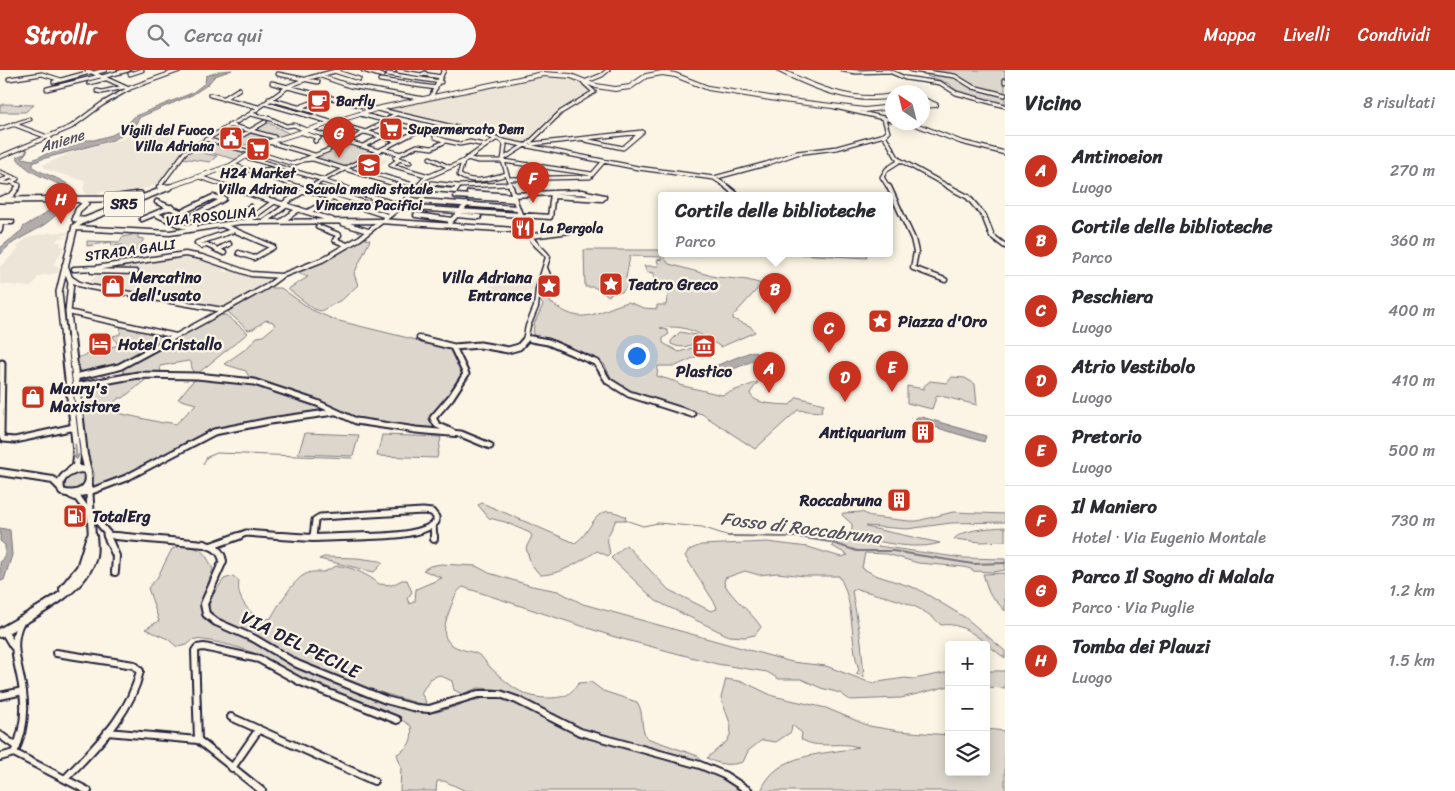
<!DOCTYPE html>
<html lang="it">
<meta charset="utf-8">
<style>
body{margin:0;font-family:Sriracha,sans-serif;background:#f7f7f7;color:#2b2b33}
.controls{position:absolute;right:15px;bottom:15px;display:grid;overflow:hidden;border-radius:5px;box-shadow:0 2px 12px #0003}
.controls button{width:45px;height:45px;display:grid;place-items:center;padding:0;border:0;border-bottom:1px solid #e1e1e2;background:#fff;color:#2b2b33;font:25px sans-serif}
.compass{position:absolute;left:885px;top:15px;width:45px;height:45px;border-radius:50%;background:#fff;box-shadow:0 2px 12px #0003;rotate:325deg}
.you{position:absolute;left:636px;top:285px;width:18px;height:18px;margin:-12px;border:4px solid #fff;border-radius:50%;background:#1a73e8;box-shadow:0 0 0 8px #1a73e833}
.badge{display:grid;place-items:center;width:32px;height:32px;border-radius:50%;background:#c8321e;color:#fff;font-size:16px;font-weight:700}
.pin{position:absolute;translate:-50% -41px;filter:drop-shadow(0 1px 2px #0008)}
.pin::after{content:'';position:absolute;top:26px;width:18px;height:15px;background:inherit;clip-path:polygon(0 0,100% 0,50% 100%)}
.popup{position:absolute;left:658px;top:122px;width:235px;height:65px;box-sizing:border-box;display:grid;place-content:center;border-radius:5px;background:#fff;filter:drop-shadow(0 1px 4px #0005);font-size:16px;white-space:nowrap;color:#7c7c81}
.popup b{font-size:19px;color:#2b2b33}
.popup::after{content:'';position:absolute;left:50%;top:100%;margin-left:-10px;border:10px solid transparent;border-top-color:#fff}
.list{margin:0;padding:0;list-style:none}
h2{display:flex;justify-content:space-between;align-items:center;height:65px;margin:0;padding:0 20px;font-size:21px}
h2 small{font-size:16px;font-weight:400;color:#7c7c81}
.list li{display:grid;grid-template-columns:32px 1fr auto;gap:15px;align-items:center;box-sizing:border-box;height:70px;padding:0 20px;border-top:1px solid #e1e1e2}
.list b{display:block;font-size:19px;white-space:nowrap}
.list p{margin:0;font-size:16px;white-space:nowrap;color:#7c7c81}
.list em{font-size:16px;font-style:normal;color:#7c7c81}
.icon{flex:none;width:28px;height:28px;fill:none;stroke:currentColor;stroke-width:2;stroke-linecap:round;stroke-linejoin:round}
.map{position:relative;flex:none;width:1005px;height:721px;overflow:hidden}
header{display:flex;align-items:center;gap:30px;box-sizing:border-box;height:70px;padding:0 25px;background:#c8321e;color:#fff}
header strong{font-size:24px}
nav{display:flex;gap:28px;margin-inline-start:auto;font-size:18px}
.search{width:350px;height:45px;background:#f7f7f7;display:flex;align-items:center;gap:12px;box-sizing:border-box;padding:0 18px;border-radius:28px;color:#7c7c81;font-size:19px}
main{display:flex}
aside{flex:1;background:#fff}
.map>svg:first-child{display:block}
</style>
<header>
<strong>Strollr</strong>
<div class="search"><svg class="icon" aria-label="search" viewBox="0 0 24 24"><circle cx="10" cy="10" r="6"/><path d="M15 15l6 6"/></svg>Cerca qui</div>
<nav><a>Mappa</a><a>Livelli</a><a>Condividi</a></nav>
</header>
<main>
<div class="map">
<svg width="1005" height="721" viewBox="0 0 1005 721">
<rect width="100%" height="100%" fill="#fcf5e5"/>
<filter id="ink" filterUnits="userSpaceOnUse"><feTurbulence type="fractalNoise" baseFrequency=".02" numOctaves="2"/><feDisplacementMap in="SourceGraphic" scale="10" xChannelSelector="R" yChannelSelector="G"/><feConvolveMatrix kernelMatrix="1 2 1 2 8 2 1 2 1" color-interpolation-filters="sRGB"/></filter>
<g filter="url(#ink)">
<path fill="#ece5d8" d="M553,5h12l18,6 10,10 -27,17h-4l-35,36 -22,-3 -5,-3 -116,-28 1,-2 41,-9z
M143,59l30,6 9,12 -3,2 4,4 -25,32 -19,5 2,3 -32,5 -1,-5 -8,-2 -3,3 -10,1 -4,-6 2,-6 -1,-2 -38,-12 -3,-4 28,-12 51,-14z
M373,86l16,4 -24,14 -17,-5z
M57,162h12v2l-8,2 7,2h-10l-2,4h5l-1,4h5l-12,19 6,1 -1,7 -19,3 -8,11 -31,-3v-17l19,-19 -3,-1 14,-11z
M175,187l19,3 4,-3 28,10 -4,4 7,1 3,-3 19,7h20l3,3 -3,4 -49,25 -133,-23 3,-2 -3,-1 19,-16z
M530,208l5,2 1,11 -44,4 -3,-9 31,-4 1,-2z"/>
<path fill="#dcd6cc" stroke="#7f7c84" d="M927,0h78v35c-13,-3 -49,-9 -55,-21l-23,-8z
M3,34l31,1 -9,7h-25v-6z
M267,52l25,13 -19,4 -8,-2 -5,2 6,3 -11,6 -20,-7 18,-9 23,5 -21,-7z
M205,70l43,13 -10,7 -34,-9 -2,2 15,3 -7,6 -28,-4 4,-5z
M342,71l32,11 -31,16 -28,-9v-2l15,-7 5,1 9,-4 -6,-2 -19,9 -4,-1z
M133,162l5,1v5l6,1 -7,11 -14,1v-6l-11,1 -1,-4 -24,4v-5l33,1 2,-5 10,-2z
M362,168l8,2 -16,34 4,11 -15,14 -22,12 -7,-2 -26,-20 20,-12 -13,-5 21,-9z
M584,180h74l11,14 47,13 32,3 14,4 -29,32v3l17,7 5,6 -34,15c-22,-14 -35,-23 -61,-19l7,2 2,4 -6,4v5l16,9 13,-4 16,3 -32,15h-18l-1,10 20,6 2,3 43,10 36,-13 -8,11c3,12 29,11 40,12l7,-8 27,7 -3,8 -23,-2 -43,39 -53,-35 -69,-20 -20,-13 -9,-17 -10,-6 -61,-22 1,-12 9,-19 -4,-5 3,-7 5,-1 3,10c34,26 43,10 78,0l16,6 13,1v-4h9l2,-13 -5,-1 -1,-5 -8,-7v-6l-7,-1 -3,-6h15l-2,-6 5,-1 -2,-2 -30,-1 -4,22 3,7 -7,7 -11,1 -2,3 -15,-9h-9z
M779,183h87l1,5z
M268,218h13l31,22 23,10 114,28 16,26 -34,43 3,7 11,6 -41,-3 -48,-8 -54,-25 -49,-15 -9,-1 5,-1 -3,-6 -22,-7 23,-16 10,-11 6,-1 12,-10 -2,-4 -7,-2 -13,9 -5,1 -20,-18 2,-3z
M219,245h7l22,18 -51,41h-4l-2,-12 -3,-1 -28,5 1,7h-37l-1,-5 4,-3z
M121,256l48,12 -49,27 -42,10 -2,-17 42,-13 -5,-9 7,-2z
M680,262l16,3 5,4c-11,7 -18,11 -30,5v-3z
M128,307h21l-26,21h-4l-6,5h-2l-7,7 59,13 2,-1 11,2 20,-20 -18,-5 14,-17 5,-3 37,4c12,-6 73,19 89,25l1,2 -117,22 -65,37 -49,19 1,-15 -6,-15 -8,-69z
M952,307l13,1 10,6 2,21 -40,-10 -5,14 -25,-6v-17l17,3v-3l6,-5 17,2z
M305,363l54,2 -6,21 -55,-2z
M382,365l59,2 -4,21 -60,-2z
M77,401l8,1 1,9 -5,9h-16v-12z
M482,433l93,40c20,-13 18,-44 51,-26l-1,3h-9l-9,18 3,16 -2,2 -11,-5c-16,10 -37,24 -57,24l-9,-11 -5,-16 6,-12 -2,-3 -25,-11 -16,-4 -11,-13z
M862,442l10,5 37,4h8l36,-9 52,2v8l-54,1 -44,6 -41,-3v1l74,16c-16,5 -37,3 -53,0 -8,-1 -16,-5 -23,-5l6,7 93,13 42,1v11l-12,2 -21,-1 -1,-2 -7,-2 -46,-4 -31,-9 -22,-1 -3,15 13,7 43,14 48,29 39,33v7c-20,-13 -38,-37 -64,-33 -23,-24 -54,-27 -84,-36l-5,2 9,50 3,36 -8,-3 3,-4c-10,-31 -3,-65 -20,-94h-34l-28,-3 -18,2 -14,-4 -20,7 -1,5c9,17 27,28 37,44l-6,8 -10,2 -16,-1 -73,-35 -45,-43 15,-13 43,45 42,21 6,-2 -1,-4 -31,-49 4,-6 12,-5 66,-3 41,5 33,10 7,-2 -16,-9 3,-7 9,-2 8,-7v-6l-10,-9 1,-2z
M1005,457v14l-24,1 -27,-3c9,-10 38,-11 51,-12z
M180,476c22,1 24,5 33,23l-12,35 2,13 6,6 45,18 38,24 101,40 27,7h17l50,-15 20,1 38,21 33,16 135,37 32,19h-279l-22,-10h-7l-1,10h-36l1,-24 -4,-13c13,-7 16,-14 14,-28 -27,-20 -61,-28 -92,-40 -17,-7 -32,-16 -48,-25 -22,-12 -52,-20 -77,-22l-7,6 -10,2 -9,-8 -23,-10 14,-8 -11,-33 9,-10 15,-29z
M324,487l33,1 23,3 3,2 -9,9 -55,-13z
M441,494l35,2 13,7 43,13 26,5 25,13 209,58 34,4 45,17 34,-5 9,1 35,-7v14l-48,12 -51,2 -10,-7 -19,-5 -20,-9h-22l-12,-7 -50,-8 -102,-27 -152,-50c-8,5 -9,13 -13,22 -6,17 -12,33 11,40 5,2 14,3 18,6 4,2 7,8 10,11 20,19 34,33 62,32 16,-1 18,-3 28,-15l12,-1 12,9 34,11c8,11 2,26 10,36l51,18 3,4 -3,1 -115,-30 -68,-35 -20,-7 -17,-1 -16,6 -8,-4 -2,-9 -13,-6 -9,4 -9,14 5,9 -2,3c-35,-10 -71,-20 -105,-35 -24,-10 -45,-25 -68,-37 -14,-7 -31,-12 -43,-23l3,-12 13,-19 9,-3 6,5c-3,18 9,29 22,40l10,-3c6,-11 22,-37 33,-43 6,-4 12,-3 19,-3 5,-1 9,-5 14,-6 11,-1 34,10 42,18l13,1 10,-5h5l5,12 -5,7 3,5 5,-3 1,-12 26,-11 -19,-8 7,-4z
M1005,503v38l-16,-18 -6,-19z
M986,601h19v17l-19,-1z
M726,609l18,3 29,14 53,12 43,18 30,5 50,4v37h37v-43l19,2v60h-244c16,-40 62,-35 97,-44 -19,-6 -41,3 -57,-8l1,-6 -10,-8 -1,7 -15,10 -14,-2 -14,11 -5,11c-13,4 -24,3 -36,-4l20,-17 3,-6 1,-9 -10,-28z"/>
<path fill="#b2adab" stroke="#78757e" d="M232,0l-17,6 -8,9 -15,10 -52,22 -7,11 -20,12 -71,19 -9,4v4c12,9 36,12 42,26 -9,12 -18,23 -30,31 -15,11 -34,16 -45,31v-7l22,-18 1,-3 20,-12 26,-21 -3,-6c-19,-11 -35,-12 -50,-31l8,-3 3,-4 -4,-1 5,1 -6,8 10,2 24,-10 10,-7h7l6,-3h15l18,-5 11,-6 12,-13 57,-23 13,-10 1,-7 15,-5z
M753,281l9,6 -38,16 -9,-7z
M917,347h5l64,19 -2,6 -66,-20 -3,-3z
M0,458l10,2 2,25 -8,25 -4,1v-18l5,-9v-9l-5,-4z"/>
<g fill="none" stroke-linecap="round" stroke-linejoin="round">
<path stroke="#78757e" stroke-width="1" d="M203,394l4,-7 10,-4 135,5
M625,450l18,6 15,-3 44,4 27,9 54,1"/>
<path stroke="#78757e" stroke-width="2" d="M728,466l70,1 32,5 27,9h36l80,13 32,-1"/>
<g stroke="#22223b" stroke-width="5.5">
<path id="minor-far3" d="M87,0l42,19
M363,0l20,6
M843,0l13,2 33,-1 16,7 35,5 16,10 49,13
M911,0l44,6 18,11 32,8
M334,1l25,8
M398,1l24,4 3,-2
M94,3l11,-3
M130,4l12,-4
M278,4l40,8
M388,4l53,8
M423,4l18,3
M318,5l32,11 74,13
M102,7l26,-7
M9,9l33,-5 19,6
M380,10l56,8
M1005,10v2
M587,11l15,-6 6,-5
M54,12l36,-10
M89,13l16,-4
M272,13l103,26
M47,19l53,-13
M97,21l5,1 22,-5
M210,25l48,12
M431,27l13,-27
M223,29l16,-10
M269,29l43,12
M264,33l133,38
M300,37l29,-11
M835,37l57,13
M377,39l106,25 20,7 2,4 -2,16 8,27
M251,44l20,5 15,7 8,-1 12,5
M360,44l73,19
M884,49l4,13 -4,3
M909,52l52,20 44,11
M13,54l37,14
M229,55l45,12
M0,59l30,-10
M310,61l69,20
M303,63l16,5 -4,3
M884,65l14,24
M435,67l11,4
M206,69l44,13
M585,70l38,8 19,-16
M347,71l41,-20 1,-3 7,-4
M503,71l135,27 76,10 52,-14 31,-11 40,-5 47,-13
M269,72l45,13
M532,74l110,-12
M226,75l39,-23
M527,75l34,-33 33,-20 -10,-9 2,-1
M363,76l18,-9
M382,79l19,5
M252,81l41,13 36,-14
M400,84l17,-8 15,2 14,-7 14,3 10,-2 14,3
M401,84l-6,4 15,4
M0,87l71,-30 31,-23 28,-16 50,-18
M246,87l78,23
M430,88l19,9
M467,88l11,3h25l89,13
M400,89l-9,6 38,11
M503,89l22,-14
M898,89l53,29
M302,90l11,-1 94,29
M463,92l-4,13c13,10 33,3 48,-1
M233,95l69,23
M0,102l17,7 -8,4 -9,-1
M254,102l16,-3
M199,107l34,11
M370,107l5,-3 42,12
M714,108l15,10
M508,109l82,-2 14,-16
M0,111l12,-4
M323,111l22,7
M13,113l6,2 -1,3
M432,113l27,3 50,-2
M168,116l-9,1 26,-35 65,-38 39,-28 20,-8 30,-8
M313,116l6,2
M308,118l111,-58
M416,118l9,-10 37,-16 35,-24
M422,118l5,-5
M457,118l2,-2
M889,118l-7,-11 5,-8 11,-7v-3"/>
</g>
<g stroke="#22223b" stroke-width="7">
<path id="minor-far2" d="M159,117h2
M229,117l103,33
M299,117l88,29
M315,117l77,25
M341,117l60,19
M403,117l11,3
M423,117l-1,1 33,3 3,-4
M511,117c5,18 11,36 21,52 4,7 12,11 16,18l-10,32 -2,18 -8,19 -3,14
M727,117l10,8
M889,117l24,52 3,13 -3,16 32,12
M949,117l19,10 16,19 8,20 13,10
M469,123l44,3
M553,123l29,-1 22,5 -2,2 -49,-3
M456,126l59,4
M0,129l12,-4 6,-8
M406,130l111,8
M157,132l26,11
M283,134l27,-17
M413,138l137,9 3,-24 -40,2
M182,142l31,-15 11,2 -33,18
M308,142l24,-14
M155,144l27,12 12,1
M416,145l36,5
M457,145l22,2
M142,149l29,-12
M247,151l28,-20
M265,151l22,-16
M282,151l17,-12
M0,152h12
M450,152l17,-18
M342,153l26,8
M222,155l51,22 -19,11 -15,-5
M318,157l21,8 -4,5 12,5
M74,158l96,5 70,-11 140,-1 149,10
M192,159l6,-8 40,-7 12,-7
M0,160l1,-8
M531,166l55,-7
M217,180l12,-6
M224,183l-17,-8 -6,1 -4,-3 35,-12
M74,199l22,-1 89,-14 17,3 49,17 30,2 41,-16 38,-22 40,-31 17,-20
M92,201l44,1
M70,208l9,6 11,3 133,23
M540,214l11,-2 -6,-14
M68,242l108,24
M419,268l8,2
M527,268l10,2
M169,270l97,-53 15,-11"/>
</g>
<g stroke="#22223b" stroke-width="9">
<path id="minor-far1" d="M422,269l32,8 26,-2 28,5 11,-3 7,-8
M531,269l17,3 49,21 11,18 21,13 63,20
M2,293l-1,71 2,5 12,1 59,-13
M75,307l44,-10 52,-28
M76,316l62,-11 59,1 57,6 63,21 39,18 60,9 45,4 29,12
M452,362l-15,-7 -4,-7 18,-21 15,-23 -13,-27
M76,424l13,-2 37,-14 88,-46 56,-11 64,-9
M90,447l3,-1 16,19 19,2
M433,456l1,11
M106,464l1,3
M236,467l10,-4 51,4
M313,467l2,-17 5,-3 103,-6 9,1 4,5v5c-17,17 -71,14 -95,15"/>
</g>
<g stroke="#22223b" stroke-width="10">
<path id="minor" d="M107,466l9,20 -1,16
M115,466l89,8c10,3 17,6 19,17l-19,43 2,10 10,8 39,17 42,25 89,36 30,8 13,1 49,-15h22l17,6 63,32 120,33 24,10 25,16
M280,466l33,2
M434,466v3
M313,468v-2
M313,468l56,-2
M211,476l28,-10
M4,561l9,15
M56,583l78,12 6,6c-10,45 -45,76 -75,108
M0,626l23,-5
M231,647l143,64
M107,662l91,8
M0,665l17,12
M14,683c9,-19 12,-40 9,-61 -3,-25 -14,-45 -3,-69
M0,687l14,-4 74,38
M232,698l27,-39
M262,721l-64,-51 -3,-89 2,-3 7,-1 55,12 42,23 96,38"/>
</g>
<g stroke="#22223b" stroke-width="6">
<path id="major-far3" d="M779,0c35,17 73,34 113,26
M922,29l14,6 -14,1
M166,118l64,-22 39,-24 107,-33 167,-35 28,2 25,10 19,3 15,-2 16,-11 16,-3 13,2 33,13 74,12 83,10 27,-3"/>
</g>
<g stroke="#22223b" stroke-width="8">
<path id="major-far2" d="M0,130l105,-1 35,-5
M75,147l4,3h6l85,-33
M75,149l3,-9 8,-7 -6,-3
M65,195l6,17 -3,30 3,28
M64,270l-5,-48 16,-66 8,-5"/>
</g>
<g stroke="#22223b" stroke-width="10">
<path id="major-far1" d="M64,269l13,117 -1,10 -6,5
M71,269l13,116 4,16
M80,399l7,1c7,18 -9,27 -25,22 -6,-14 6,-20 18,-23z
M0,402l53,8 7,7
M89,415l3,52
M71,425l7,3 11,15"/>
</g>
<g stroke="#22223b" stroke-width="12">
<path id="major" d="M64,519l17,-21 9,-29
M0,563c28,-17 78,-39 90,-71 4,-8 3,-18 2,-26"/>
</g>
<use href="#minor-far3" stroke="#fcf5e5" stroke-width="3"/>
<use href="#minor-far2" stroke="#fcf5e5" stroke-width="4"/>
<use href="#minor-far1" stroke="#fcf5e5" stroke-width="5"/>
<use href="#minor" stroke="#fcf5e5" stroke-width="6"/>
<use href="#major-far3" stroke="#fcf5e5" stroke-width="4"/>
<use href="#major-far2" stroke="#fcf5e5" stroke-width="5"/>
<use href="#major-far1" stroke="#fcf5e5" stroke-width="6"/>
<use href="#major" stroke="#fcf5e5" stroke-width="8"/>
</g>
<defs><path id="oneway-shaft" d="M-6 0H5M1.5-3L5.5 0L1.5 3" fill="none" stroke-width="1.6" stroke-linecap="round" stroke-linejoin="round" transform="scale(1.25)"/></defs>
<use stroke="#9a9698" href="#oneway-shaft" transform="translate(76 382) rotate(85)"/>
</g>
<defs>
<g id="cafe-square" transform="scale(1.25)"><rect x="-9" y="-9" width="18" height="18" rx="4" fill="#c8321e" stroke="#fcf5e5"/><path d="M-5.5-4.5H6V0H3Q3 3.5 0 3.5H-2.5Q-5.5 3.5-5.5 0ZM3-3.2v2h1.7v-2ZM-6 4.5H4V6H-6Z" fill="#fff"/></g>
<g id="supermarket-square" transform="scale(1.25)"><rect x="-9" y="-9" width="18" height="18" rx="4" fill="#c8321e" stroke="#fcf5e5"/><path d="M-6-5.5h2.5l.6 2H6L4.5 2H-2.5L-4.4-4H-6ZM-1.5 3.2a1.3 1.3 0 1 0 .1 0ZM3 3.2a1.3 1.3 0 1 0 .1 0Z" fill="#fff"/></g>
<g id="civic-square" transform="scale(1.25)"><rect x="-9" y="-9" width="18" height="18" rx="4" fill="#c8321e" stroke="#fcf5e5"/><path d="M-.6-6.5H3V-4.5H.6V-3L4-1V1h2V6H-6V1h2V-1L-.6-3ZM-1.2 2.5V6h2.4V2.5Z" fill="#fff"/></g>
<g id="school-square" transform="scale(1.25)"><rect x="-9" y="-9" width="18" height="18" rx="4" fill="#c8321e" stroke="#fcf5e5"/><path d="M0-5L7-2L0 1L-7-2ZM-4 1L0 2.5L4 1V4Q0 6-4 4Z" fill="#fff"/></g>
<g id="restaurant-square" transform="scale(1.25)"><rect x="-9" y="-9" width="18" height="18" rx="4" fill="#c8321e" stroke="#fcf5e5"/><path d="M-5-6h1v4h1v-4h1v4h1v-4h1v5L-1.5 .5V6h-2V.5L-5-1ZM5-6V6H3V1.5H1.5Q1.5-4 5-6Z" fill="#fff"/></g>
<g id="sight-square" transform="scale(1.25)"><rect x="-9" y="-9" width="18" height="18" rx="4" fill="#c8321e" stroke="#fcf5e5"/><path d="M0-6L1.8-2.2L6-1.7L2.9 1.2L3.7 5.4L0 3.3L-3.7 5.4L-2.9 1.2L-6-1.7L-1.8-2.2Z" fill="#fff"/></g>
<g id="shop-square" transform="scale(1.25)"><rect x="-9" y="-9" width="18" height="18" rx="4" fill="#c8321e" stroke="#fcf5e5"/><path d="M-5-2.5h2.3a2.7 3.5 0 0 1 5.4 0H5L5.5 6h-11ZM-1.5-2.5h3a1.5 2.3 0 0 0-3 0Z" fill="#fff"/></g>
<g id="hotel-square" transform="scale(1.25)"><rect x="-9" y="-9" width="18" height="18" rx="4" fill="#c8321e" stroke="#fcf5e5"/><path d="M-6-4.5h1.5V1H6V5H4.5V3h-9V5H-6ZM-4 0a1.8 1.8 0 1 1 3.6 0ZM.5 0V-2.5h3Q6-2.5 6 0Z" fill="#fff"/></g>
<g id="museum-square" transform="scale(1.25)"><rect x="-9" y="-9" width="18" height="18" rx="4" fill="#c8321e" stroke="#fcf5e5"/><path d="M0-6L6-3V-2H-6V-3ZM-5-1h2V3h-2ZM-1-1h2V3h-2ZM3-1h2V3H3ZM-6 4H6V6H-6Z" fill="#fff"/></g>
<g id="building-square" transform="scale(1.25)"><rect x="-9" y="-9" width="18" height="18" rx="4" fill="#c8321e" stroke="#fcf5e5"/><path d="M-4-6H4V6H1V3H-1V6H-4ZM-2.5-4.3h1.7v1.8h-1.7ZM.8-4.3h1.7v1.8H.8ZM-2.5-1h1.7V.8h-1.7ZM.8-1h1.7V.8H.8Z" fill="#fff"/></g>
<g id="fuel-square" transform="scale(1.25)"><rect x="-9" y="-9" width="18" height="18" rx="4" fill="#c8321e" stroke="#fcf5e5"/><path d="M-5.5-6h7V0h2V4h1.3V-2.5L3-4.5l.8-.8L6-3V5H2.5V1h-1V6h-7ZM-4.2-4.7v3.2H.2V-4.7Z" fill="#fff"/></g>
</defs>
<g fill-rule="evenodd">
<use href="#cafe-square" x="319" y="31"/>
<use href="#supermarket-square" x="391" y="59"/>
<use href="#civic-square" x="231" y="68"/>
<use href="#supermarket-square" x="258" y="79"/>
<use href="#school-square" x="369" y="95"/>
<use href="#restaurant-square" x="523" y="158"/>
<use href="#sight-square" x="611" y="214"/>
<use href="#shop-square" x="113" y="216"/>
<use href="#sight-square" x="549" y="216"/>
<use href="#sight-square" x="880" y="251"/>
<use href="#hotel-square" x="100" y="274"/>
<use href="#museum-square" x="704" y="276"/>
<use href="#shop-square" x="33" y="327"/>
<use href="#building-square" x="923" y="362"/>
<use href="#building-square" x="899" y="430"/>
<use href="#fuel-square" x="75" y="446"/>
</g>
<g text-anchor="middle" stroke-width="4.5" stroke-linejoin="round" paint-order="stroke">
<g font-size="14" font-weight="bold" fill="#22223b" stroke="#fcf5e5" text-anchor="start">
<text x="336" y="36">Barfly</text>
<text x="408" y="64">Supermercato Dem</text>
<text x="214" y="65" text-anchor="end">Vigili del Fuoco<tspan x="214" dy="16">Villa Adriana</tspan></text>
<text x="258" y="108" text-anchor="middle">H24 Market<tspan x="258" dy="16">Villa Adriana</tspan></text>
<text x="369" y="124" text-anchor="middle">Scuola media statale<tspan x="369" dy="16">Vincenzo Pacifici</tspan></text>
<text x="540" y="163">La Pergola</text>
</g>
<g font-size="14" fill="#22223b" stroke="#fcf5e5">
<text transform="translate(211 146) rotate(-6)" y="5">VIA ROSOLINA</text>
<text transform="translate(130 180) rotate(-8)" y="5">STRADA GALLI</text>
</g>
<g font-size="15" font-style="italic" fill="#545362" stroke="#fcf5e5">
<text transform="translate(62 71) rotate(-17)" y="5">Aniene</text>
</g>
<rect fill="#fcf5e5" stroke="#63616e" stroke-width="1" x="104" y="121.5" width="40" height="25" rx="4"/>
<g font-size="15" font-weight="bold" fill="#22223b">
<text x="124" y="139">SR5</text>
</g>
<g font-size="16" font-weight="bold" fill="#22223b" stroke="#fcf5e5" text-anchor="start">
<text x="130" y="213">Mercatino<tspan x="130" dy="18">dell'usato</tspan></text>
<text x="532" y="213" text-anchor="end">Villa Adriana<tspan x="532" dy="18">Entrance</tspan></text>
<text x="628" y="220">Teatro Greco</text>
<text x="898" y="257">Piazza d'Oro</text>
<text x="118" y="280">Hotel Cristallo</text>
<text x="704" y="307" text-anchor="middle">Plastico</text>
<text x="50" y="324">Maury's<tspan x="50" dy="18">Maxistore</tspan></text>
<text x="906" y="368" text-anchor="end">Antiquarium</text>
<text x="882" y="436" text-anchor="end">Roccabruna</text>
<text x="92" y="452">TotalErg</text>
</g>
<g font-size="18" font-style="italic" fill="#545362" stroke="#fcf5e5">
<text transform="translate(801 458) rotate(7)" y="6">Fosso di Roccabruna</text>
</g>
<g font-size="19" fill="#22223b" stroke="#fcf5e5">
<text transform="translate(301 574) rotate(26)" y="7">VIA DEL PECILE</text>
</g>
</g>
</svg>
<div class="controls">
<button>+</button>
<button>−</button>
<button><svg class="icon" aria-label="layers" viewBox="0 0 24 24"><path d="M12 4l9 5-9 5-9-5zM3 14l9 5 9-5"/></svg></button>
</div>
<svg class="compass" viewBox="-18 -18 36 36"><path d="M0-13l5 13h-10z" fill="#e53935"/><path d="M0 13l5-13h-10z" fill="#7c7c81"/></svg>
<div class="you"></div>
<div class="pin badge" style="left:769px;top:323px">A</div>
<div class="pin badge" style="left:775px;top:244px">B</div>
<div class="popup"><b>Cortile delle biblioteche</b>Parco</div>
<div class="pin badge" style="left:829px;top:283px">C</div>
<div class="pin badge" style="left:845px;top:332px">D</div>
<div class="pin badge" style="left:892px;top:322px">E</div>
<div class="pin badge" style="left:533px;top:133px">F</div>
<div class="pin badge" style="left:339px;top:88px">G</div>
<div class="pin badge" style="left:61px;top:154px">H</div>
</div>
<aside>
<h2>Vicino<small>8 risultati</small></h2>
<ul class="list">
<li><span class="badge">A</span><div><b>Antinoeion</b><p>Luogo</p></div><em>270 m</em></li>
<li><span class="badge">B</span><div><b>Cortile delle biblioteche</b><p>Parco</p></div><em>360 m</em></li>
<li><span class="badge">C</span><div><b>Peschiera</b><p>Luogo</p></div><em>400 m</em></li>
<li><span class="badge">D</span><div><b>Atrio Vestibolo</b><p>Luogo</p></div><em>410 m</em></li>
<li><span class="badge">E</span><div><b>Pretorio</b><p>Luogo</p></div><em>500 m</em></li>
<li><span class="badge">F</span><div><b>Il Maniero</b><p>Hotel · Via Eugenio Montale</p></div><em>730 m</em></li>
<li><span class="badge">G</span><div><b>Parco Il Sogno di Malala</b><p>Parco · Via Puglie</p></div><em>1.2 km</em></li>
<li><span class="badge">H</span><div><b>Tomba dei Plauzi</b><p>Luogo</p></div><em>1.5 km</em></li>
</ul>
</aside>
</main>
